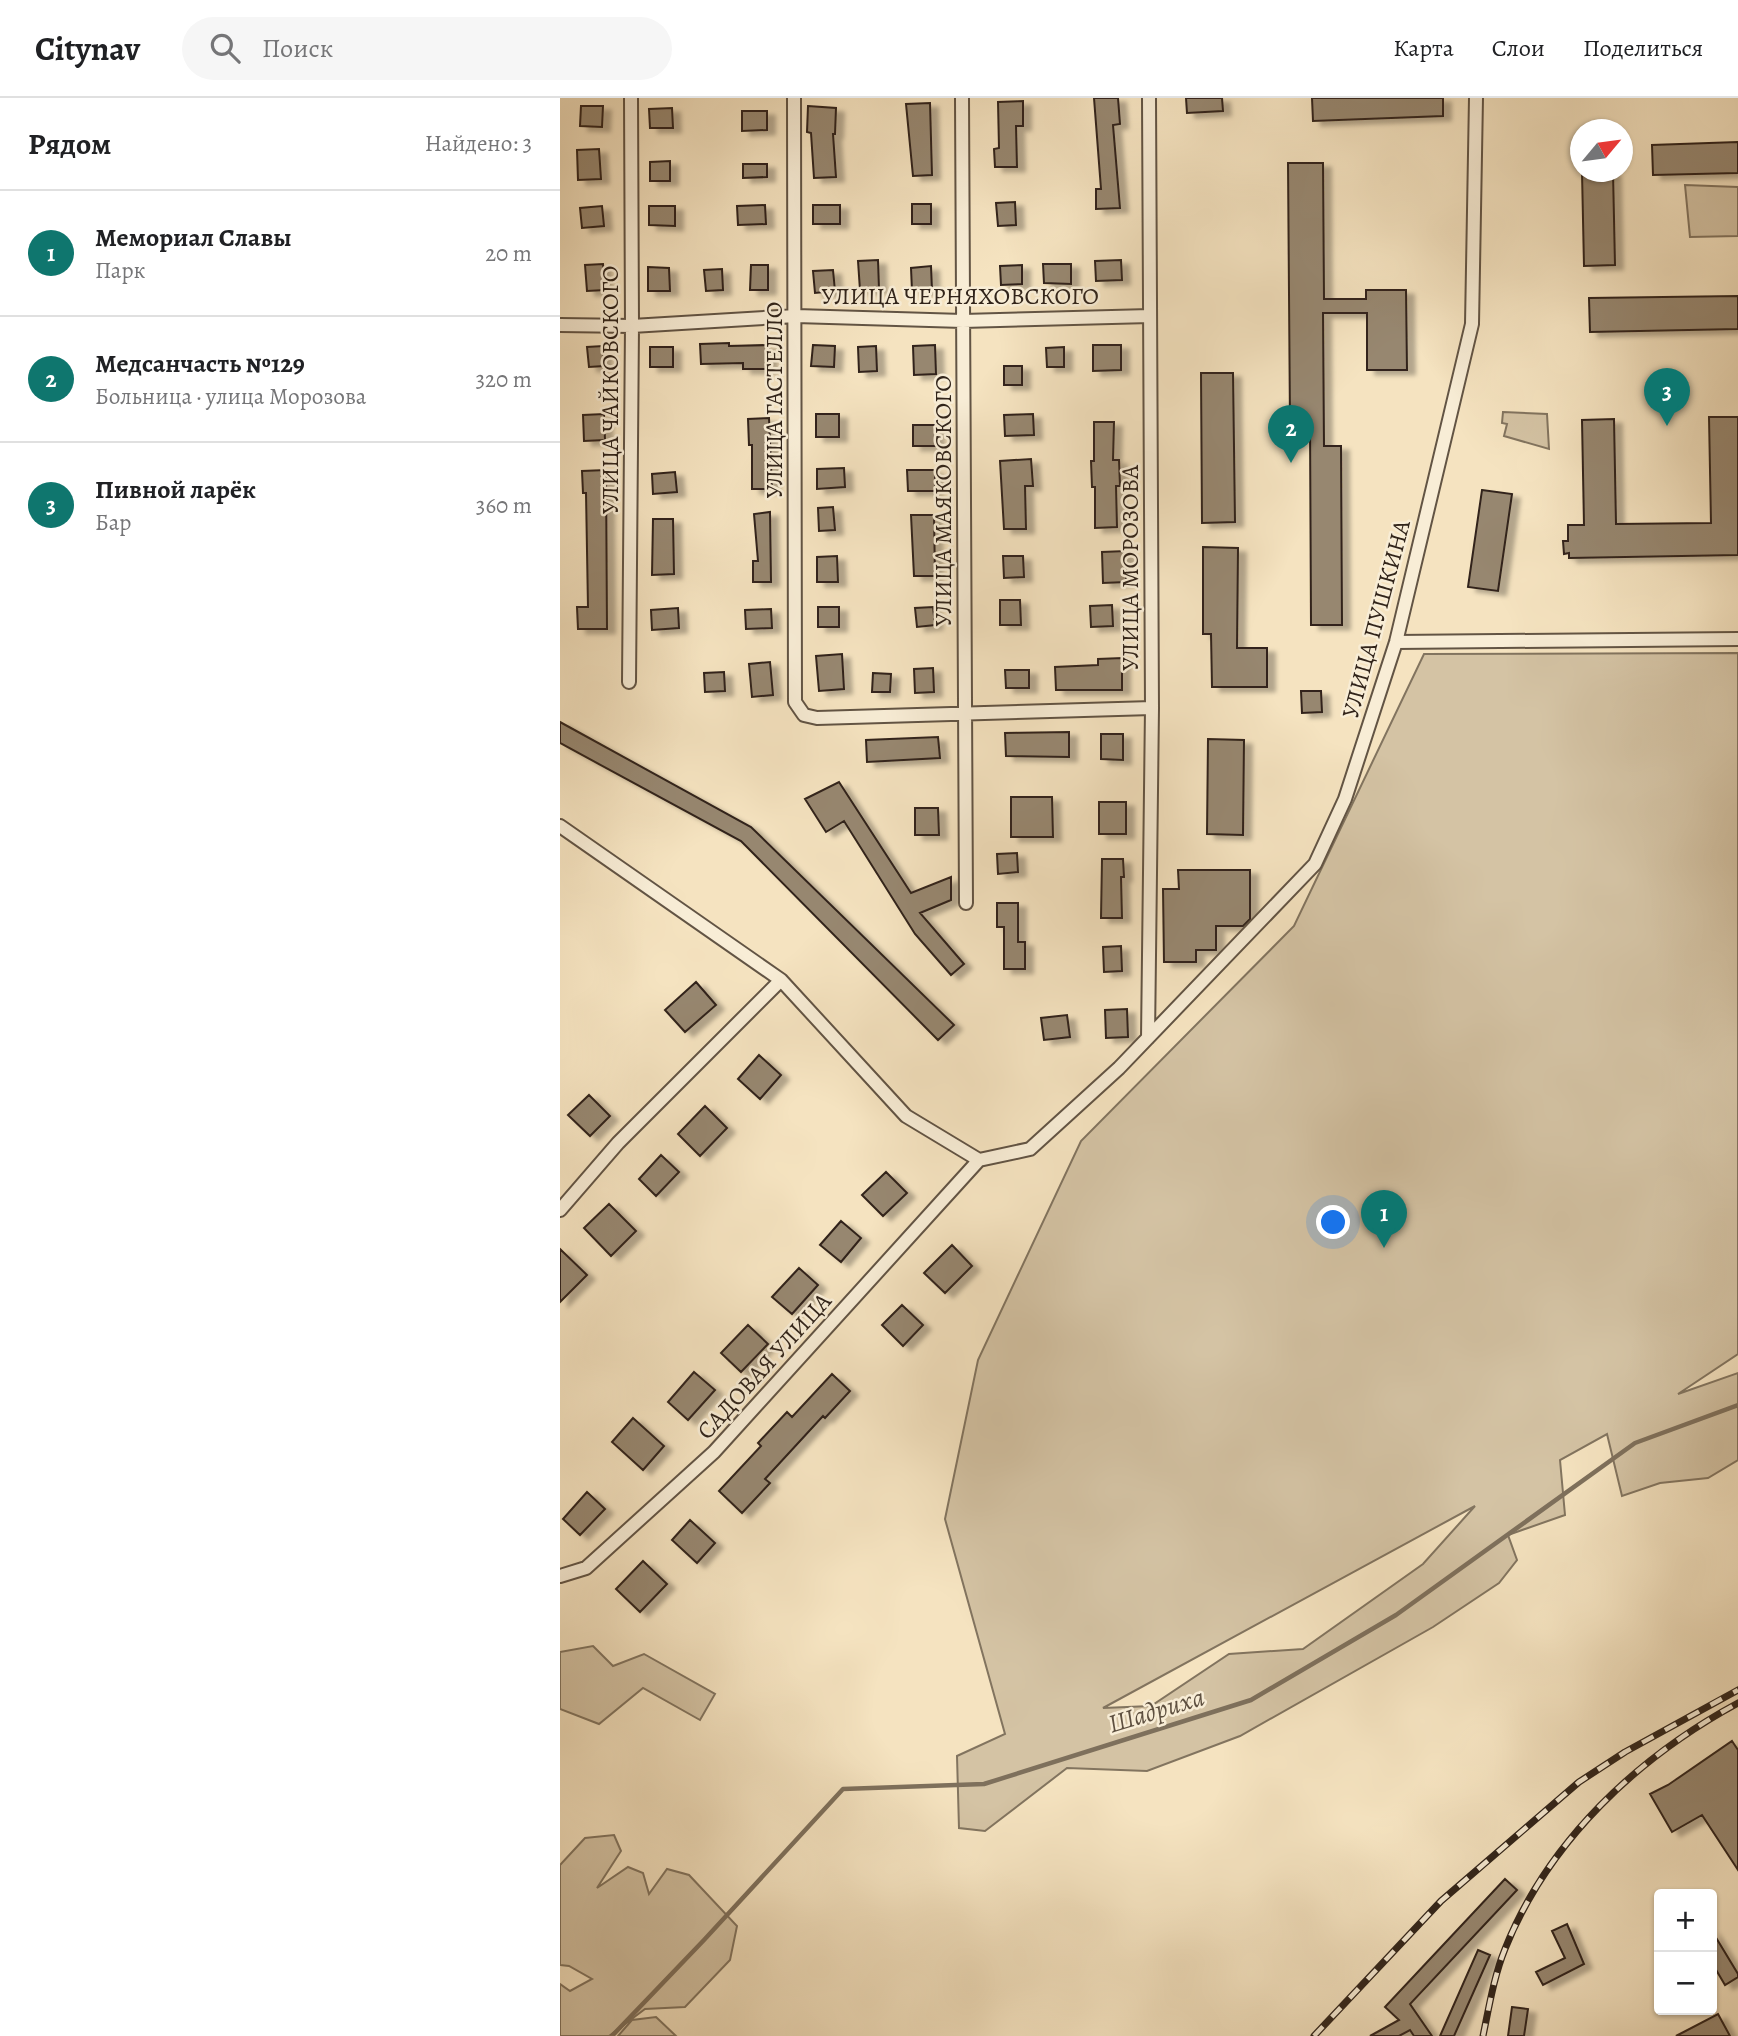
<!DOCTYPE html>
<html lang="ru">
<meta charset="utf-8">
<style>
body{margin:0;font-family:Alegreya,serif;background:#f6f6f6;color:#202124}
.controls{position:absolute;right:21px;bottom:21px;display:grid;overflow:hidden;border-radius:7px;box-shadow:0 2px 5px #0004}
.controls button{width:63px;height:63px;display:grid;place-items:center;padding:0;border:0;border-bottom:2px solid #e0e0e0;background:#fff;color:#202124;font:35px sans-serif}
.compass{position:absolute;left:1010px;top:21px;width:63px;height:63px;border-radius:50%;background:#fff;box-shadow:0 2px 5px #0004;rotate:61deg}
.you{position:absolute;left:774px;top:1125px;width:24px;height:24px;margin:-18px;border:5px solid #fff;border-radius:50%;background:#1a73e8;box-shadow:0 0 0 10px #1a73e833}
.badge{display:grid;place-items:center;width:46px;height:46px;border-radius:50%;background:#0f766e;color:#fff;font-size:23px;font-weight:700}
.pin{position:absolute;translate:-50% -58px;filter:drop-shadow(0 2px 4px #0008)}
.pin::after{content:'';position:absolute;top:37px;width:24px;height:21px;background:inherit;clip-path:polygon(0 0,100% 0,50% 100%)}
.list{margin:0;padding:0;list-style:none}
h2{display:flex;justify-content:space-between;align-items:center;height:91px;margin:0;padding:0 28px;font-size:30px}
h2 small{font-size:23px;font-weight:400;color:#757577}
.list li{display:grid;grid-template-columns:46px 1fr auto;gap:21px;align-items:center;box-sizing:border-box;height:126px;padding:0 28px;border-top:2px solid #e0e0e0}
.list b{display:block;font-size:26px;white-space:nowrap}
.list p{margin:0;font-size:23px;white-space:nowrap;color:#757577}
.list em{font-size:23px;font-style:normal;color:#757577}
.icon{flex:none;width:38px;height:38px;fill:none;stroke:currentColor;stroke-width:2;stroke-linecap:round;stroke-linejoin:round}
.map{position:relative;flex:none;width:1178px;height:1938px;overflow:hidden}
header{display:flex;align-items:center;gap:42px;box-sizing:border-box;height:98px;padding:0 35px;background:#fff;border-bottom:2px solid #e0e0e0}
header strong{font-size:33px}
nav{display:flex;gap:38px;margin-inline-start:auto;font-size:24px}
.search{width:490px;height:63px;background:#f6f6f6;display:flex;align-items:center;gap:18px;box-sizing:border-box;padding:0 24px;border-radius:38px;color:#757577;font-size:26px}
main{display:flex}
aside{flex:1;background:#fff}
.map>svg:first-child{display:block}
</style>
<header>
<strong>Citynav</strong>
<div class="search"><svg class="icon" aria-label="search" viewBox="0 0 24 24"><circle cx="10" cy="10" r="6"/><path d="M15 15l6 6"/></svg>Поиск</div>
<nav><a>Карта</a><a>Слои</a><a>Поделиться</a></nav>
</header>
<main>
<aside>
<h2>Рядом<small>Найдено: 3</small></h2>
<ul class="list">
<li><span class="badge">1</span><div><b>Мемориал Славы</b><p>Парк</p></div><em>20 m</em></li>
<li><span class="badge">2</span><div><b>Медсанчасть №129</b><p>Больница · улица Морозова</p></div><em>320 m</em></li>
<li><span class="badge">3</span><div><b>Пивной ларёк</b><p>Бар</p></div><em>360 m</em></li>
</ul>
</aside>
<div class="map">
<svg width="1178" height="1938" viewBox="0 0 1178 1938">
<defs>
<filter id="shadow"><feDropShadow dx="8" dy="4.5" stdDeviation="2" flood-color="#0004"/></filter>
</defs>
<rect width="100%" height="100%" fill="#f5e3c0"/>
<filter id="stains"><feTurbulence type="fractalNoise" baseFrequency=".00286" numOctaves="4"/><feColorMatrix values="0 0 0 0 .2 0 0 0 0 .09 0 0 0 0 .02 0 0 0 .5 -.17"/></filter>
<radialGradient id="worn" r=".72"><stop offset=".6" stop-color="#630" stop-opacity="0"/><stop offset="1" stop-color="#630" stop-opacity=".3"/></radialGradient>
<path fill="#d4c3a4" stroke="#82745f" stroke-width="2" fill-rule="evenodd" d="M1125,87l53,2v49l-48,1z
M943,314l44,2 2,35 -45,-13 3,-12 -5,-1z
M1178,555v701l-60,40 60,-21v87l-30,18 -48,5 -38,13 -15,-62 -47,26 5,55 -57,20 9,25 -18,23 -66,44 -193,109 -93,35 -80,-3 -82,63 -26,-3 -2,-72 48,-22 -60,-215 33,-159 103,-219 213,-215 130,-272zM915,1408l-52,58 -120,85 -74,5 -78,52 -48,2z
M33,1548l20,20 31,-12 71,40 -15,26 -57,-32 -44,36 -39,-15v-57z
M54,1737l7,16 -24,37 31,-21 15,6 6,21 18,-25 22,6 48,51 -7,34 -45,47 -40,2 -36,27h-49v-52l10,7 22,-12 -23,-13 -9,-1v-100l25,-27z
M96,1919l20,19h-58l14,-16z"/>
<g fill="none" stroke-linecap="round" stroke-linejoin="round">
<path stroke="#7e705c" stroke-width="4.5" d="M52,1938l92,-96 139,-151 141,-5 267,-84 145,-85 239,-172 103,-38"/>
</g>
<path fill="#978770" stroke="#31241a" stroke-width="2" filter="url(#shadow)" d="M534,0h24l2,26 -7,1 7,83 -24,1v-20h5z
M626,0h36l1,13 -36,2z
M752,0h131v18l-130,5z
M463,3v25h-7l1,41h-22l-1,-18 5,-1 -1,-46z
M370,5l2,72 -19,1 -7,-72z
M21,8h22l-1,21 -22,-1z
M248,8l28,2 -1,26h-2l3,43 -22,1 -3,-45 -4,-1z
M112,10l1,20h-23l-1,-19z
M182,13h25v19l-25,1z
M1178,44v31l-85,2 -1,-30z
M39,51l2,30 -23,1 -1,-30z
M110,63v20h-20v-19z
M728,65h35l1,136h42v-9h40l1,80h-40v-57h-44l1,133h17l1,179h-31l-1,-202h-20z
M183,66h24v13l-24,1z
M1022,74h31l2,93 -31,1z
M455,104l1,23 -18,1 -2,-23z
M352,106h19v20h-19z
M205,107l1,19 -28,1 -1,-19z
M253,107h27v19h-27z
M42,108l2,20 -22,2 -2,-20z
M89,108h26v20l-26,-1z
M318,162l1,29 -19,1 -2,-29z
M561,162l1,20 -26,1 -1,-20z
M43,166l2,26 -18,1 -2,-26z
M483,166h28v20l-27,-1z
M191,167h17v25h-18z
M462,167v19l-21,1 -1,-19z
M371,168l1,24 -20,1 -1,-23z
M88,169l21,1 1,23h-22z
M162,171l1,21 -17,1 -2,-21z
M273,172l2,21 -20,2 -2,-22z
M1178,198v33l-148,3 -1,-34z
M169,245v3l40,-1v24h-26v-6l-42,1 -1,-20z
M253,247l22,1 -1,21 -23,-1z
M375,247l1,29 -22,1 -1,-29z
M533,247h28v25l-28,1z
M43,248l1,20 -15,1 -2,-20z
M316,248l1,25 -18,1 -1,-25z
M90,249h23v20h-23z
M504,249v20h-17l-1,-19z
M444,268h18v19h-18z
M641,275h32l2,149 -33,1z
M44,316l1,26 -21,1 -1,-26z
M256,316h23v23h-23z
M473,316l1,21 -29,1 -1,-21z
M1149,319h29v138l-169,3v-5l-5,1 -1,-13h5v-16h16l-2,-105 32,-1 2,105 95,-1z
M209,320l3,71h-20v-44h-3l-1,-26z
M534,324h20l-1,38h6l1,26h-4l1,41 -22,1v-41h-3l-1,-26h3z
M353,327h23v21h-23z
M471,361l2,27h-8l1,43h-22l-4,-68z
M284,370l1,19 -28,2v-20z
M46,372l1,159h-29l-1,-22h11l-2,-114h-3l-1,-22z
M347,372h28v21h-27z
M115,374l2,20 -24,2 -1,-20z
M922,392l30,4 -14,97 -30,-4z
M273,409l2,23 -16,1 -1,-23z
M210,414l1,70h-18v-21h5l-4,-47z
M351,417h23l1,61h-21z
M93,421h20l1,55 -22,1z
M643,449l35,1 -1,100h30v39h-55l-1,-53h-8z
M566,453v31l-23,1 -1,-31z
M277,458l1,26h-21v-25z
M443,458h20l1,21 -20,1z
M440,502h20l1,25h-21z
M552,507l1,21 -22,1 -1,-21z
M258,509h21v20h-21z
M373,509l2,18 -18,2 -2,-19z
M118,510l1,20 -27,2 -1,-20z
M211,511l1,19 -26,1 -1,-19z
M282,556l2,35 -25,2 -3,-35z
M562,560v32h-66l-1,-23 43,-2v-6z
M210,564l3,33 -21,2 -3,-33z
M373,570l1,24 -19,1 -1,-24z
M445,572h24v18h-23z
M164,574l1,19 -20,1 -1,-19z
M313,575l18,1 -1,18h-18z
M741,593h20l1,21 -20,1z
M0,624l191,105 203,198 -16,15 -197,-199 -181,-98z
M509,634v25l-63,-1 -1,-23z
M541,636h22v26l-22,-1z
M378,639l2,21 -73,4 -1,-22z
M648,641l36,1 -1,95 -36,-1z
M279,684l72,111 40,-16v23l-31,13 44,51 -13,11 -36,-41 -71,-113 -18,11 -21,-33z
M451,699h41l1,40h-42z
M539,704h27v32h-27z
M355,710h23l1,27h-24z
M457,755l1,19 -20,2 -1,-20z
M542,761h21l1,18h-3l1,41h-21z
M618,772h72v49l-7,7h-27v24h-20v12h-32l-1,-73h16z
M437,805h21v39h7v27h-21v-42h-7z
M561,848l1,25 -18,1 -1,-25z
M136,884l20,23 -31,27 -20,-22z
M567,911l1,28 -22,1 -1,-28z
M507,917l3,22 -26,3 -3,-22z
M199,957l22,20 -21,24 -22,-20z
M29,997l21,21 -20,20 -22,-21z
M145,1008l22,22 -27,28 -22,-22z
M101,1057l18,17 -23,24 -17,-17z
M326,1074l21,21 -24,23 -21,-21z
M49,1106l27,27 -25,25 -27,-28z
M281,1123l20,17 -20,24 -21,-17z
M392,1147l20,21 -27,27 -21,-20z
M0,1151l27,26 -27,27z
M239,1170l19,17 -26,29 -20,-17z
M342,1207l21,20 -20,21 -21,-21z
M188,1227l20,19 -27,28 -20,-19z
M134,1274l21,18 -27,30 -20,-18z
M272,1276l18,17 -25,27 -2,-2 -58,63 5,4 -28,30 -23,-22 42,-45 -3,-3 29,-31 5,5z
M73,1320l31,28 -21,24 -31,-28z
M27,1394l18,17 -25,26 -17,-16z
M130,1422l25,23 -18,20 -25,-23z
M83,1463l24,23 -27,28 -24,-23z
M1172,1643l6,9v120l-36,-55 -30,17 -22,-38 18,-9z
M945,1781l12,11 -107,114 22,32h-18l-4,-6 -11,6h-29l29,-16 -14,-13z
M1007,1826l17,40 -41,21 -7,-13 29,-14 -13,-27z
M1152,1833l26,43v3l-13,8 -13,-22z
M918,1852l12,5 -36,81h-14z
M952,1909l16,2 -4,27h-16z
M1158,1916l12,22h-54z"/>
<g fill="none" stroke-linecap="round" stroke-linejoin="round">
<g stroke="#625444" stroke-width="16">
<path id="street" d="M234,0l1,604 9,13 13,3 335,-10
M402,0l4,805
M0,227l72,1 164,-10 167,5 187,-5
M836,544l342,-3
M69,584l3,-356 -1,-228
M0,728l221,154 125,136 73,44 51,-11 89,-81 196,-204 30,-65 51,-157 76,-318 4,-226
M588,940l4,-330 -3,-610
M0,1112l58,-67 163,-163
M0,1478l26,-8 128,-116 265,-292"/>
</g>
<use href="#street" stroke="#f8edd6" stroke-width="12"/>
<g stroke="#31241a" stroke-width="7">
<path id="rail" d="M754,1938l127,-135 138,-119 46,-30 113,-62
M923,1938c6,-29 11,-60 22,-87 43,-108 133,-192 233,-246"/>
</g>
<use href="#rail" stroke="#f8edd6" stroke-width="4.5" stroke-dasharray="13" stroke-linecap="butt"/>
</g>
<g text-anchor="middle" stroke-width="5" stroke-linejoin="round" paint-order="stroke">
<g font-size="24" fill="#31241a" stroke="#f8edd6">
<text x="400" y="206">УЛИЦА ЧЕРНЯХОВСКОГО</text>
<text transform="translate(50 292) rotate(-90)" y="8">УЛИЦА ЧАЙКОВСКОГО</text>
<text transform="translate(214 302) rotate(-90)" y="8">УЛИЦА ГАСТЕЛЛО</text>
<text transform="translate(383 403) rotate(-90)" y="8">УЛИЦА МАЯКОВСКОГО</text>
<text transform="translate(570 470) rotate(-90)" y="8">УЛИЦА МОРОЗОВА</text>
<text transform="translate(816 521) rotate(-75)" y="8">УЛИЦА ПУШКИНА</text>
<text transform="translate(204 1268) rotate(-48)" y="8">САДОВАЯ УЛИЦА</text>
</g>
<g font-size="26" font-style="italic" fill="#5e5040" stroke="#f8edd6">
<text transform="translate(596 1612) rotate(-17)" y="9">Шадриха</text>
</g>
</g>
<rect width="100%" height="100%" filter="url(#stains)"/>
<rect width="100%" height="100%" fill="url(#worn)"/>
</svg>
<div class="controls">
<button>+</button>
<button>−</button>
</div>
<svg class="compass" viewBox="-18 -18 36 36"><path d="M0-13l5 13h-10z" fill="#e53935"/><path d="M0 13l5-13h-10z" fill="#757577"/></svg>
<div class="you"></div>
<div class="pin badge" style="left:824px;top:1150px">1</div>
<div class="pin badge" style="left:731px;top:365px">2</div>
<div class="pin badge" style="left:1107px;top:328px">3</div>
</div>
</main>
